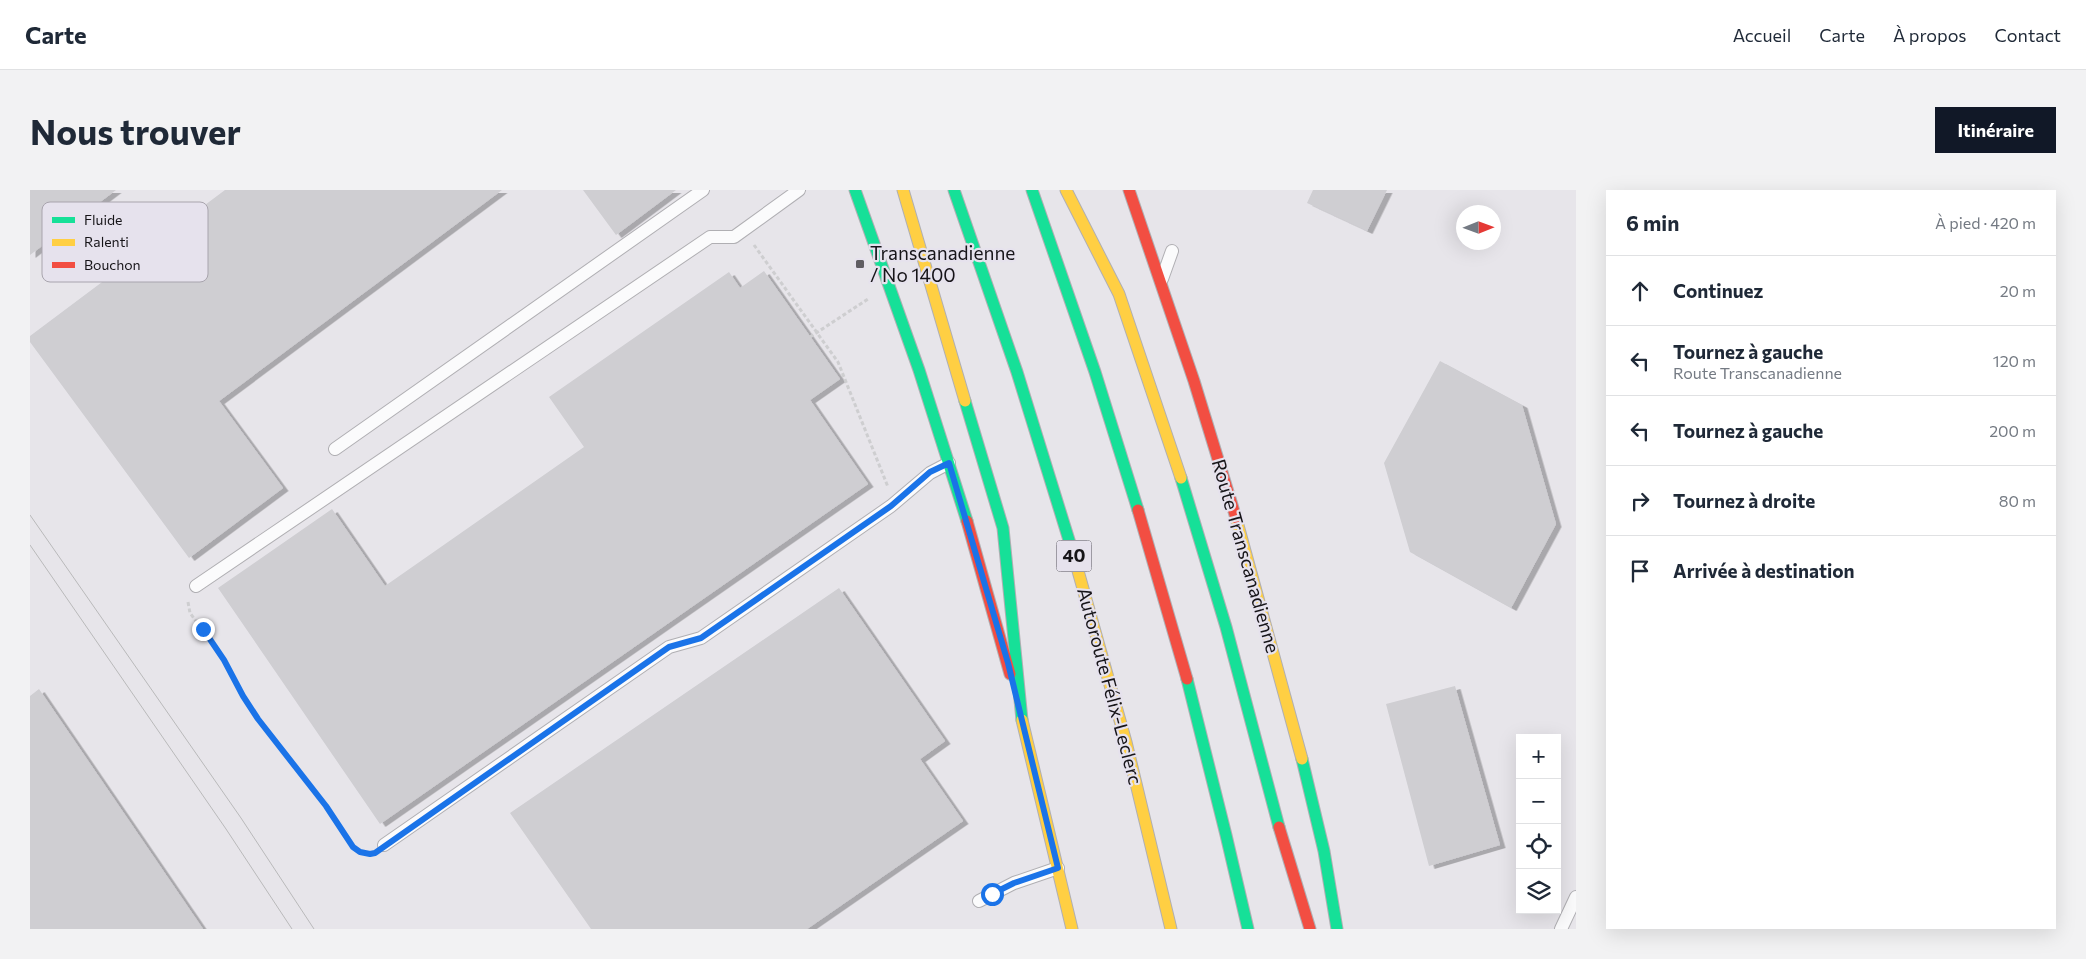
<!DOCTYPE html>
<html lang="fr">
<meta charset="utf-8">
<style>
body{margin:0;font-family:Commissioner,sans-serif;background:#f2f2f3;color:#1f2937}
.controls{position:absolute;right:15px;bottom:15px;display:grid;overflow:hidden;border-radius:0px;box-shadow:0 5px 20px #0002}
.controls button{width:45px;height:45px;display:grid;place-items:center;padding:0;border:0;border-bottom:1px solid #e0e1e3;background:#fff;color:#1f2937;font:25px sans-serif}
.compass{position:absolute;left:1426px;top:15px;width:45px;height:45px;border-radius:50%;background:#fff;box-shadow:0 5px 20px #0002;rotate:89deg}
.stop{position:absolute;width:15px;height:15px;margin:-11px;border:4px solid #1a73e8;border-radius:50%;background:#fff}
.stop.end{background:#1a73e8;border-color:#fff;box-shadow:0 1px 5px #0008}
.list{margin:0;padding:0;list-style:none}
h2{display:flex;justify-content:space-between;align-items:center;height:65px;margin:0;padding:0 20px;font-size:21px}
h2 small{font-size:16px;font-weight:400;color:#747a83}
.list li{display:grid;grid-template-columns:32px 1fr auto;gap:15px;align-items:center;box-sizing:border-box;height:70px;padding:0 20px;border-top:1px solid #e0e1e3}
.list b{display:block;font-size:19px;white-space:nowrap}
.list p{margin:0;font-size:16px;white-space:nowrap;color:#747a83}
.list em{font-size:16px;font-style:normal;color:#747a83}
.icon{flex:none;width:28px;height:28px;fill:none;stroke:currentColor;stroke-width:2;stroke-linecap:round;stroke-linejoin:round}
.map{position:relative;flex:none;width:1546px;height:739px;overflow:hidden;border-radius:0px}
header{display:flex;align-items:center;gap:30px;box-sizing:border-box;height:70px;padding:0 25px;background:#fff;border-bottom:1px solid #e0e1e3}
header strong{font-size:24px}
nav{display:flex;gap:28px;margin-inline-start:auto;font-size:18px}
.intro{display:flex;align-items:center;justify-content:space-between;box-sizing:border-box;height:120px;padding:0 30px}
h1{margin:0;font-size:35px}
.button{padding:12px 22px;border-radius:0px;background:#111827;color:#fff;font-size:18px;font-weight:700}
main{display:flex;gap:30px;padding:0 30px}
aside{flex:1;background:#fff;border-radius:0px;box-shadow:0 5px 20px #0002}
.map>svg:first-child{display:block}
</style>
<header>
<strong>Carte</strong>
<nav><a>Accueil</a><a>Carte</a><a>À propos</a><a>Contact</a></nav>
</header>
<div class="intro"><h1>Nous trouver</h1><a class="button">Itinéraire</a></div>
<main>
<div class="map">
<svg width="1546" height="739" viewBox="0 0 1546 739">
<defs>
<filter id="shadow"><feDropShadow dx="5.5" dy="3" stdDeviation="0" flood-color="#0004"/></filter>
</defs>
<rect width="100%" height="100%" fill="#e7e5ea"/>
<path fill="#cfced2" filter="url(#shadow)" d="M0,0h86l-86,65z
M195,0h277l-283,211 64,87 -94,70 -159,-216v-6z
M553,0h93l-60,45z
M1283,0h74l-20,41 -60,-28z
M734,81l76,108 -30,21 58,84 -488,340 -162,-236 114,-79 53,77 199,-139 -35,-50 180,-125 11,16z
M1410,171l82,44 34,119 -45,84 -101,-56 -26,-89z
M809,398l106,153 -25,18 43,62 -156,108h-216l-81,-116z
M1425,496l45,159 -71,21 -43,-162z
M9,499l164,240h-173v-233z"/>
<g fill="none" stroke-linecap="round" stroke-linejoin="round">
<g stroke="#b0afb3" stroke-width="14">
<path id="lane" d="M1132,89l10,-28
M305,259l368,-259
M166,396l514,-349h24l65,-47
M354,655l285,-198 32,-9 190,-132 39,-33 19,-10
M949,711l35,-18 44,-15
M1531,739l15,-32"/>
</g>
<g stroke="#b0afb3" stroke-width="13">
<path id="fast" d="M825,0l64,180 48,151
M924,0l63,182 56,181
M1002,0l63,182 43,138
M935,211l38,127 19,192
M1151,288l45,149 53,200
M1157,489l39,156 22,94
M1272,569l22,92 13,78"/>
</g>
<g stroke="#b0afb3" stroke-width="13">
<path id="slow" d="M873,0l62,211
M1036,0l53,104 62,184
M1206,328l66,241
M1043,363l53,189 45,187
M992,530l50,209"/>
</g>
<g stroke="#b0afb3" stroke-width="13">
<path id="jam" d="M1099,0l65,191 42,137
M1108,320l49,169
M937,331l43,153
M1249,637l31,102"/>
</g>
<path stroke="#ceced0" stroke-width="3" stroke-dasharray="4 2.5" stroke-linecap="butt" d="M724,55l84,117 50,125
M780,147l58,-38
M158,412l2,11 34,47 19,36 15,23 68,87 27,41 7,5 8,2"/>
<use href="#lane" stroke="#fbfbfc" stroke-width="12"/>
<use href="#fast" stroke="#16e098" stroke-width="11"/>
<use href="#slow" stroke="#ffcf43" stroke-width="11"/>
<use href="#jam" stroke="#f24e42" stroke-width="11"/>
<path stroke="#b9b9ba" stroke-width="1" d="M0,325l211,303 73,111
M0,355l196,284 66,100"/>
</g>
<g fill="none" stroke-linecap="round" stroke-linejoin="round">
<path stroke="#1a73e8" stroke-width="6" d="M173,439l21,31 19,36 15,23 68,87 27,41 7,5 10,2 5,-1 294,-206 32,-9 190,-132 39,-34 19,-9 59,200 50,205 -44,15 -22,11"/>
</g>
<rect fill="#5f5d62" stroke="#e6e2ed" stroke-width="2" x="825" y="69" width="10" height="10" rx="2.5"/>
<g text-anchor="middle" stroke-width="4.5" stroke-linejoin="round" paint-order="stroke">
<rect fill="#e6e2ed" stroke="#545258" stroke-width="1" x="1026.5" y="350.5" width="35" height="31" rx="4"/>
<g font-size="18" font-weight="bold" fill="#161418">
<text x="1044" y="372">40</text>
</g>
<g font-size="19" fill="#161418" stroke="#e6e2ed" text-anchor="start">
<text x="840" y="70">Transcanadienne<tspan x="840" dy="22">/ No 1400</tspan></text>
</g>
<g font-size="19" fill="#161418" stroke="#e6e2ed">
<text transform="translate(1216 366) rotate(74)" y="7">Route Transcanadienne</text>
<text transform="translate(1080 496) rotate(75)" y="7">Autoroute Félix-Leclerc</text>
</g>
</g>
<rect x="12" y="12" width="166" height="80" rx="8" fill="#e6e2ed" stroke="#a8a4ad" stroke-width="1"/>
<rect x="22" y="27" width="23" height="6" fill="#16e098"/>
<rect x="22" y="49" width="23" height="7" fill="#ffcf43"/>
<rect x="22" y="72" width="23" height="6" fill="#f24e42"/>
<g font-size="14" fill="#161418">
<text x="54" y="35">Fluide</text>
<text x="54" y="57">Ralenti</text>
<text x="54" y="80">Bouchon</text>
</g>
</svg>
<div class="controls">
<button>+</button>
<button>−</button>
<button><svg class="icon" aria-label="locate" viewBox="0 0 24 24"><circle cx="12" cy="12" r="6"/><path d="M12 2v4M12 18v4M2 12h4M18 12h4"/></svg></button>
<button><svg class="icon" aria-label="layers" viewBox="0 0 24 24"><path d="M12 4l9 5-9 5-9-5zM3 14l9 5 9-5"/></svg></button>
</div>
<svg class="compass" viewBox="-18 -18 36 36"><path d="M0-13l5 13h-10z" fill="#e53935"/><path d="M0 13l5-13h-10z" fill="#747a83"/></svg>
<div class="stop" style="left:962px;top:704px"></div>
<div class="stop end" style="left:173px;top:439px"></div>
</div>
<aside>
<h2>6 min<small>À pied · 420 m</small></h2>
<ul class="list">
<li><svg class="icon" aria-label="ahead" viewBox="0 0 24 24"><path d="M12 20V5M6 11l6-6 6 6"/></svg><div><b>Continuez</b></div><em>20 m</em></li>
<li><svg class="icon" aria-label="left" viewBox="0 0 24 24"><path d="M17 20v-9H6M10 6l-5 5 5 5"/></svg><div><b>Tournez à gauche</b><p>Route Transcanadienne</p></div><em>120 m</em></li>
<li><svg class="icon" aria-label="left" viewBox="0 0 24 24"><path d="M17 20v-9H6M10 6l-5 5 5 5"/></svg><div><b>Tournez à gauche</b></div><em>200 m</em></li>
<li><svg class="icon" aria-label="right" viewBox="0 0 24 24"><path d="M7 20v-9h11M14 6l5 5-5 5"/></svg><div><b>Tournez à droite</b></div><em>80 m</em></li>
<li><svg class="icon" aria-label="arrive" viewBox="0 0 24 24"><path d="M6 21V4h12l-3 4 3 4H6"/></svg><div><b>Arrivée à destination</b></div></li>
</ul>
</aside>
</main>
